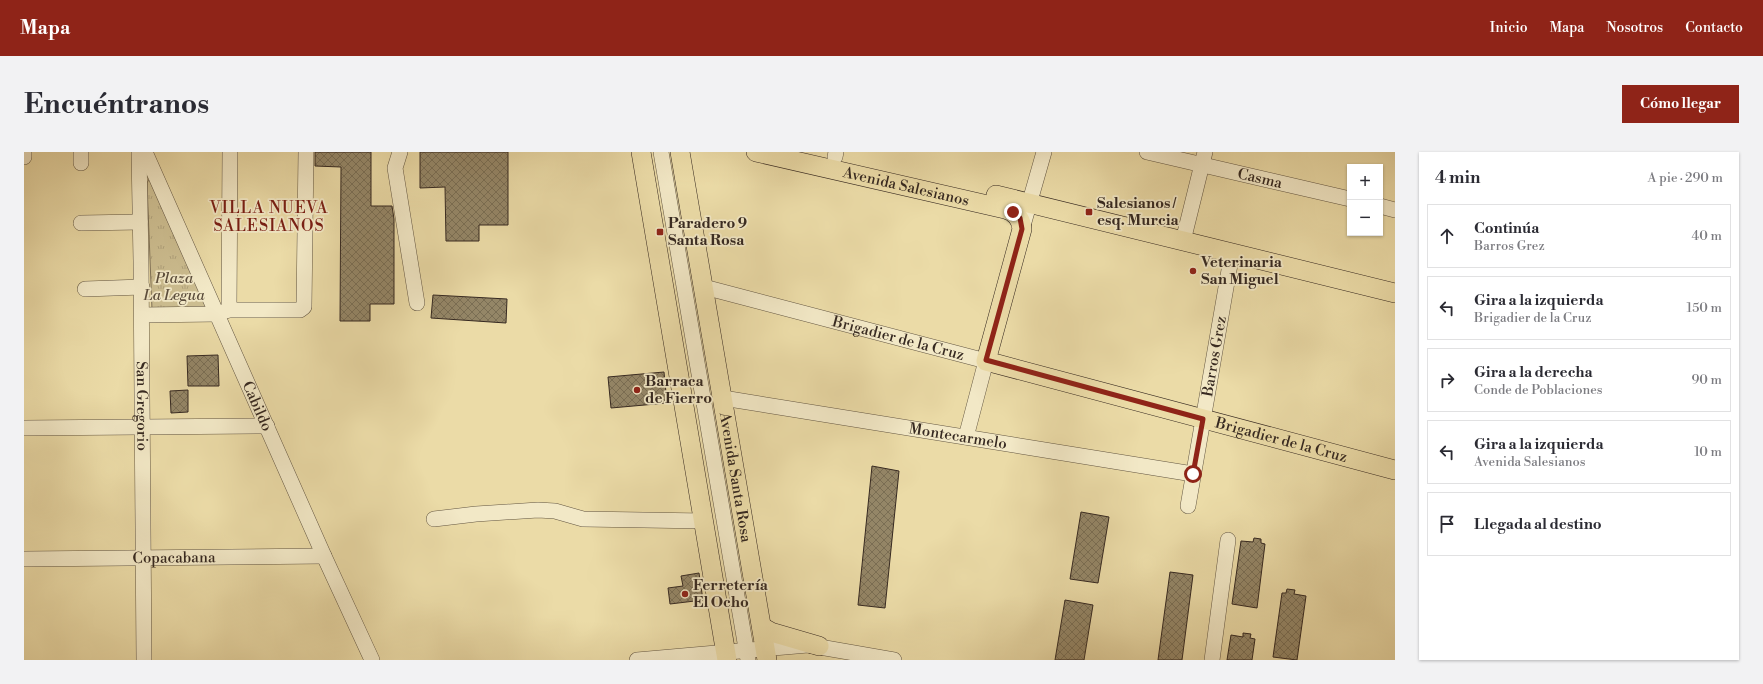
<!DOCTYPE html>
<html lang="es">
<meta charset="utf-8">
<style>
body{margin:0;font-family:"Libre Bodoni",serif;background:#f2f2f3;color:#2b2b33}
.controls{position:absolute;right:12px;top:12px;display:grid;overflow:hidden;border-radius:0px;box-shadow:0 1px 3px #0004}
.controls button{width:36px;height:36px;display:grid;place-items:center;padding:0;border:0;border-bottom:1px solid #e1e1e2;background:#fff;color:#2b2b33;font:20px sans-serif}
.stop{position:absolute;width:12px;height:12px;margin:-9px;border:3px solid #8f2418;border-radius:50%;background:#fff}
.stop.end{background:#8f2418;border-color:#fff;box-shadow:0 1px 4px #0008}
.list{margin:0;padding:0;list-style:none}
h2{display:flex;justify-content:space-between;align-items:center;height:52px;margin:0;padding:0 16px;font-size:17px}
h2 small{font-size:13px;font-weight:400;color:#7c7c81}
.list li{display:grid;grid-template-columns:26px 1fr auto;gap:12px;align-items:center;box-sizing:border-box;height:64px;margin:0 8px 8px;padding:0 8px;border:1px solid #e1e1e2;border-radius:0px}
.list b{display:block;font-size:15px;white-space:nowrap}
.list p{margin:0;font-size:13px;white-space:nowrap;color:#7c7c81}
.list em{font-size:13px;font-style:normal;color:#7c7c81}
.icon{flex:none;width:22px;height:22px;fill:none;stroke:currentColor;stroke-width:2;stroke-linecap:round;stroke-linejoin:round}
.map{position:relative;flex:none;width:1371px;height:508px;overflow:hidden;border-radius:0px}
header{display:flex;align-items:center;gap:24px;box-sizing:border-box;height:56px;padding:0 20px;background:#8f2418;color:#fff}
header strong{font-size:19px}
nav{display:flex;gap:22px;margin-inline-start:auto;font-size:14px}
.intro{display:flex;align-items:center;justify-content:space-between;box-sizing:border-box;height:96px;padding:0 24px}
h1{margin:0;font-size:28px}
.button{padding:10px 18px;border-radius:0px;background:#8f2418;color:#fff;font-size:14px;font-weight:700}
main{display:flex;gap:24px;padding:0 24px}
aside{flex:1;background:#fff;border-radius:0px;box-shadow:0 1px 3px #0004}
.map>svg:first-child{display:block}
</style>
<header>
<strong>Mapa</strong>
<nav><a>Inicio</a><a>Mapa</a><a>Nosotros</a><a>Contacto</a></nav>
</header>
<div class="intro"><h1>Encuéntranos</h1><a class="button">Cómo llegar</a></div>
<main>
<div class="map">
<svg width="1371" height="508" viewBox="0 0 1371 508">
<defs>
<pattern id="grass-tufts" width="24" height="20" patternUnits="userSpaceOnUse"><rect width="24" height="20" fill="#ccbd90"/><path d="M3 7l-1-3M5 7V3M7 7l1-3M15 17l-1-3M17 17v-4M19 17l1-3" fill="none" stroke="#b0a27c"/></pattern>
<pattern id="building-cross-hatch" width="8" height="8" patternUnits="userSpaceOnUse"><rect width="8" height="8" fill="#948667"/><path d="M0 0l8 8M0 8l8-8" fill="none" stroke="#7a6e54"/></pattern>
</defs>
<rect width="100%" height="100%" fill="#ebdba7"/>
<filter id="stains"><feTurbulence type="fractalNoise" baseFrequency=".005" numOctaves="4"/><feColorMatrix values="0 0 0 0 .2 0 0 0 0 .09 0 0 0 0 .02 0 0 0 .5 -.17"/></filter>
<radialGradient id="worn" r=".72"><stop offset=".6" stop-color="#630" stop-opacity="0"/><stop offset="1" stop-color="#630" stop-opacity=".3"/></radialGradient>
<path fill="url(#grass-tufts)" stroke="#817358" d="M127,24l57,133 -56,1 -5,-127z"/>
<path fill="url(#building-cross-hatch)" stroke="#362921" d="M291,0h56v54h21l2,13v85h-24v17h-30l1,-154 -26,-1z
M396,0h88v73h-29v16h-33l-1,-54 -25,1z
M409,143l74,4 -1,24 -75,-5z
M194,203l1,31h-31l-1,-30z
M640,220l3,31 -56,5 -3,-31z
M164,238v22l-17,1 -1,-22z
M848,314l27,5 -14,137 -27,-3z
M1057,360l28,5 -11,66 -28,-4z
M1230,386l7,1v4l4,1 -8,64 -25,-4 9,-63 12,1z
M1146,420l23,3 -11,85h-24z
M675,421l4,27 -33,4 -2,-16 15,-2 -2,-10z
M1263,437l8,1 -1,4 12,2 -9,64 -24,-3 9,-64h4z
M1041,448l28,5 -9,55h-29z
M1219,481l8,1 -1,4 5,1 -3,21h-25l4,-25 12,2z"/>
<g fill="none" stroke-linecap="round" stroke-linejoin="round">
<g stroke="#635642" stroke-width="16">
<g id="minor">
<path id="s1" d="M115,0l2,109 3,399"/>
<path id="s2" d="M121,0l179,404 48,104"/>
<path d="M376,0l-5,16 22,135"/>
<path d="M637,0l87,508"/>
<path id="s3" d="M1123,0l203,47"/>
<path d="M0,5v-5"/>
<path d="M811,5l1,-5"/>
<path d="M57,11v-11"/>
<path d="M1356,54l15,4"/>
<path d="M57,71l59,-1"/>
<path d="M998,77l22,-77"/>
<path d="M1159,89l22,-89"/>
<path id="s4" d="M680,135l282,74 -20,76"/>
<path d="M61,137l57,-2"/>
<path d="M205,158l1,-158"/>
<path d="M118,163l75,-1 12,-4h71l4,-3 2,-155"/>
<path id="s5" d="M699,246l470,76"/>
<path d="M0,276l243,-2"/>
<path id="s6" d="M1164,354l44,-253"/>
<path d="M410,367l42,-5 62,-4 17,1 28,8 121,2"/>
<path id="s7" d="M0,407l300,-3"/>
<path d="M613,508l171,-15 86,15"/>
<path d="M1188,508l16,-120"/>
</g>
</g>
<g stroke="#362921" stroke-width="20">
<g id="major">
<path d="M617,0l86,508"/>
<path id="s8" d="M656,0l87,508"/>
<path id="s9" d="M732,0l249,57c10,3 16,9 17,20l-36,132 409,109"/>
<path d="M972,43l399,98"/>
<path d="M738,475l9,5 48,14"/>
</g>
</g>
<use href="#minor" stroke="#f2e8c6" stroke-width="15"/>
<use href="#major" stroke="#ebdba7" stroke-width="19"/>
</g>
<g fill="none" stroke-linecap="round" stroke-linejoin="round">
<path stroke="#8f2418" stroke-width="5" d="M989,60l7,6 2,11 -36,131 217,59 -10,55"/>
</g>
<g fill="#8f2418" stroke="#f2e8c6" stroke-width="1.5">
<rect x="1061" y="56" width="8" height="8" rx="2"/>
<rect x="632" y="76" width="8" height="8" rx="2"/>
<circle cx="1169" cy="119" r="4"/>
<circle cx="613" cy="238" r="4"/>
<circle cx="661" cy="442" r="4"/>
</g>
<g text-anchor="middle" stroke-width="3.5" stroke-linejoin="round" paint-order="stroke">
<g font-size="15" fill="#362921" stroke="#f2e8c6">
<text dy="5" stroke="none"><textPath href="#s3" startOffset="116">Casma</textPath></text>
<text dy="5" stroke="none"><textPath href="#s9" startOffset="154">Avenida Salesianos</textPath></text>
<text dy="5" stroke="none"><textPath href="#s4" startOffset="201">Brigadier de la Cruz</textPath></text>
<text dy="5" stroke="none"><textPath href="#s6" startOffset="152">Barros Grez</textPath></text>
<text dy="5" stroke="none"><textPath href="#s1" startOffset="254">San Gregorio</textPath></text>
<text dy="5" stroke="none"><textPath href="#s2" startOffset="278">Cabildo</textPath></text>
<text dy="5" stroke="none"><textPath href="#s5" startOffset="238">Montecarmelo</textPath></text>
<text dy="5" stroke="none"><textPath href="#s9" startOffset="726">Brigadier de la Cruz</textPath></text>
<text dy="5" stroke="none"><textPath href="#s8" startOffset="330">Avenida Santa Rosa</textPath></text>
<text dy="5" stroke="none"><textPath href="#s7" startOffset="150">Copacabana</textPath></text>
</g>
<g font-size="15" font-weight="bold" fill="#362921" stroke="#f2e8c6" text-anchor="start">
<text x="1073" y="56">Salesianos /<tspan x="1073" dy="17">esq. Murcia</tspan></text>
<text x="644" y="76">Paradero 9<tspan x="644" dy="17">Santa Rosa</tspan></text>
<text x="1177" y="115">Veterinaria<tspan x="1177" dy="17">San Miguel</tspan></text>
<text x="621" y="234">Barraca<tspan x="621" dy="17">de Fierro</tspan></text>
<text x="669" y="438">Ferretería<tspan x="669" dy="17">El Ocho</tspan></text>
</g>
<g font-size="15" font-style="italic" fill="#5c4e3d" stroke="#f2e8c6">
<text x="150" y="131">Plaza<tspan x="150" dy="17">La Legua</tspan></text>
</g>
<g font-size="16" letter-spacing="1" fill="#7a1f14" stroke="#f2e8c6">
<text x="245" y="61">VILLA NUEVA<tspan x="245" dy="18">SALESIANOS</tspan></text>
</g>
</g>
<rect width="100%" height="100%" filter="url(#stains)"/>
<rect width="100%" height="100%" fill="url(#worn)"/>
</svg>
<div class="controls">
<button>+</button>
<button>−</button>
</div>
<div class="stop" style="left:1169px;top:322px"></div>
<div class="stop end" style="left:989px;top:60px"></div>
</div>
<aside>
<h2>4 min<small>A pie · 290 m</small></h2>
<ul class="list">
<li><svg class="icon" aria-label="ahead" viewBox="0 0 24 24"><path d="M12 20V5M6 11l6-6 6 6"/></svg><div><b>Continúa</b><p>Barros Grez</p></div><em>40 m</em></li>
<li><svg class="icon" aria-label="left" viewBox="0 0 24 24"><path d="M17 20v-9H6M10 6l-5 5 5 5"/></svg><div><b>Gira a la izquierda</b><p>Brigadier de la Cruz</p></div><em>150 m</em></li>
<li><svg class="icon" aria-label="right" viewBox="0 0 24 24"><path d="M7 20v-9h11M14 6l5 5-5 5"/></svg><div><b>Gira a la derecha</b><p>Conde de Poblaciones</p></div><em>90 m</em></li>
<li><svg class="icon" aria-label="left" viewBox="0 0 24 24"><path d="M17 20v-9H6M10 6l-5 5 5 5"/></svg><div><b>Gira a la izquierda</b><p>Avenida Salesianos</p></div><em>10 m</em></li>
<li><svg class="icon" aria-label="arrive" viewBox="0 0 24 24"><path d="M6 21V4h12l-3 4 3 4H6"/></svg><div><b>Llegada al destino</b></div></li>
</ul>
</aside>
</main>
